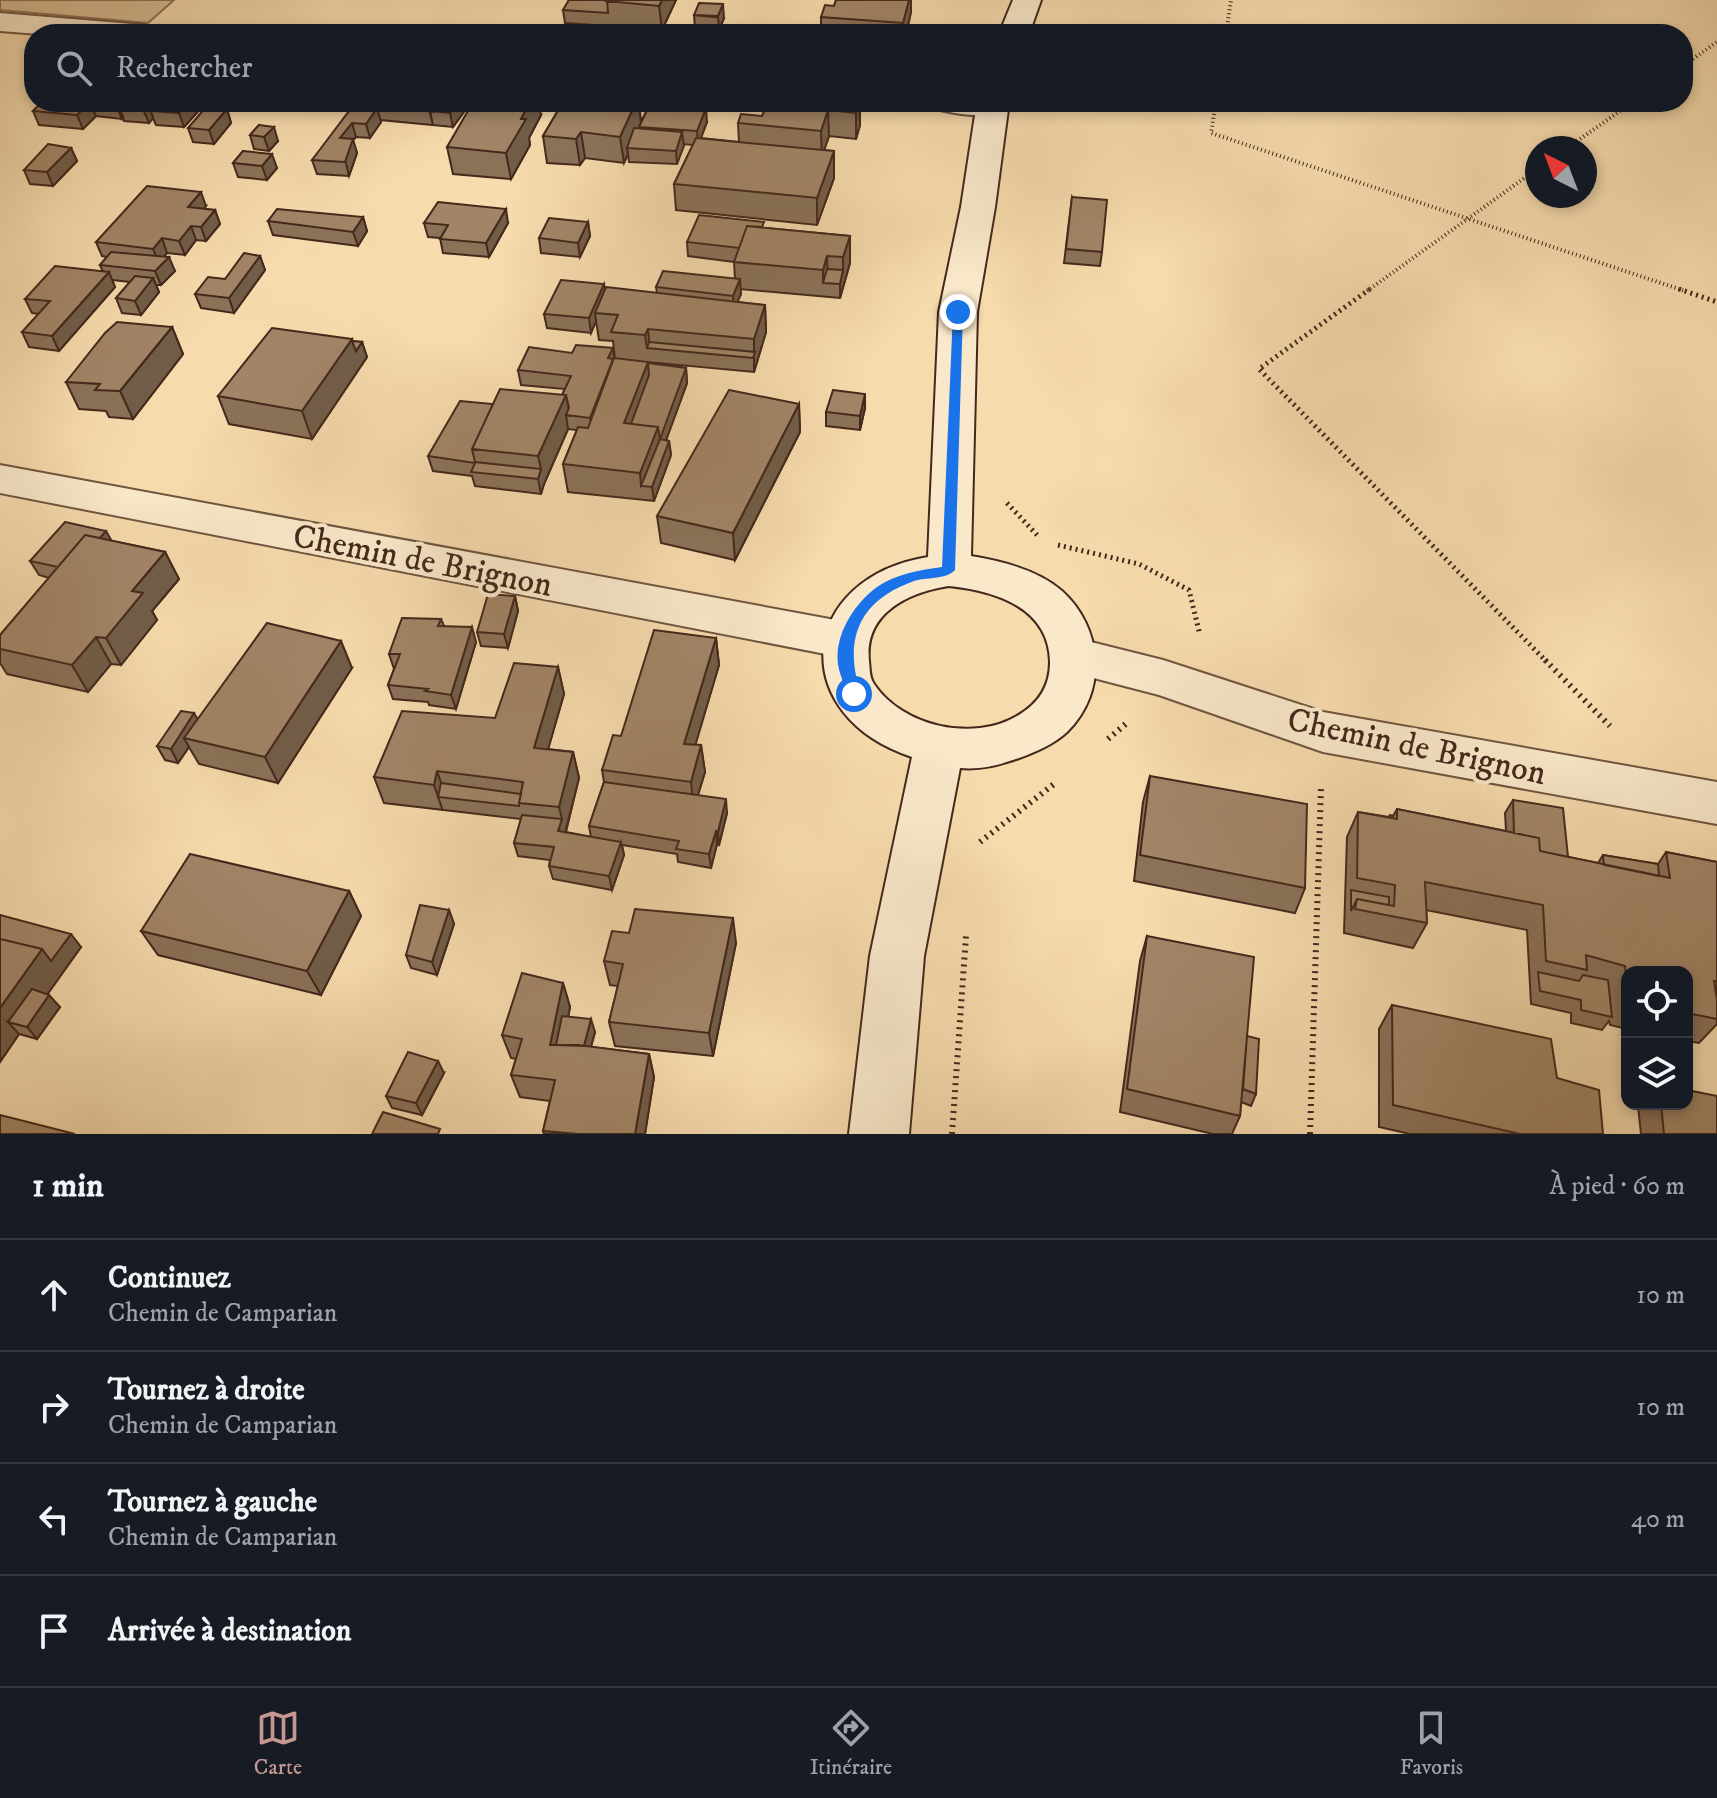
<!DOCTYPE html>
<html lang="fr">
<meta charset="utf-8">
<style>
body{margin:0;font-family:"IM FELL DW Pica",serif;background:#20242c;color:#f1f3f6}
.controls{position:absolute;right:24px;bottom:24px;display:grid;overflow:hidden;border-radius:16px;box-shadow:0 4px 12px #0003}
.controls button{width:72px;height:72px;display:grid;place-items:center;padding:0;border:0;border-bottom:2px solid #363941;background:#171b24;color:#f1f3f6;font:40px sans-serif}
.compass{position:absolute;left:1525px;top:136px;width:72px;height:72px;border-radius:50%;background:#171b24;box-shadow:0 4px 12px #0003;rotate:318deg}
.stop{position:absolute;width:24px;height:24px;margin:-18px;border:6px solid #1a73e8;border-radius:50%;background:#fff}
.stop.end{background:#1a73e8;border-color:#fff;box-shadow:0 2px 8px #0008}
.list{margin:0;padding:0;list-style:none}
h2{display:flex;justify-content:space-between;align-items:center;height:104px;margin:0;padding:0 32px;font-size:34px}
h2 small{font-size:26px;font-weight:400;color:#9ea1a6}
.list li{display:grid;grid-template-columns:52px 1fr auto;gap:24px;align-items:center;box-sizing:border-box;height:112px;padding:0 32px;border-top:2px solid #363941}
.list b{display:block;font-size:30px;white-space:nowrap}
.list p{margin:0;font-size:26px;white-space:nowrap;color:#9ea1a6}
.list em{font-size:26px;font-style:normal;color:#9ea1a6}
.icon{flex:none;width:44px;height:44px;fill:none;stroke:currentColor;stroke-width:2;stroke-linecap:round;stroke-linejoin:round}
.map{position:relative;flex:none;width:1717px;height:1134px;overflow:hidden}
.search{position:absolute;background:#171b24;box-shadow:0 4px 12px #0003;left:24px;right:24px;top:24px;height:88px;display:flex;align-items:center;gap:20px;box-sizing:border-box;padding:0 28px;border-radius:32px;color:#9ea1a6;font-size:30px}
.sheet{height:552px;background:#171b24}
nav{display:flex;justify-content:space-around;align-items:center;box-sizing:border-box;height:112px;border-top:2px solid #363941;background:#171b24;font-size:22px;color:#9ea1a6}
nav a{display:grid;justify-items:center;gap:4px}
nav .on{color:#c59692}
.map>svg:first-child{display:block}
</style>
<div class="map">
<svg width="1717" height="1134" viewBox="0 0 1717 1134">
<rect width="100%" height="100%" fill="#f6dbad"/>
<filter id="stains"><feTurbulence type="fractalNoise" baseFrequency=".0025" numOctaves="4"/><feColorMatrix values="0 0 0 0 .2 0 0 0 0 .09 0 0 0 0 .02 0 0 0 .5 -.17"/></filter>
<radialGradient id="worn" r=".72"><stop offset=".6" stop-color="#630" stop-opacity="0"/><stop offset="1" stop-color="#630" stop-opacity=".3"/></radialGradient>
<path fill="#d8bd94" stroke="#8e7258" stroke-width="2" d="M0,0h174l-26,23 -148,-13z"/>
<g fill="none" stroke-linecap="round" stroke-linejoin="round">
<g stroke="#705540" stroke-width="4">
<path id="minor" d="M0,13l144,12 10,3 5,6h-120l-39,-3z
M931,102h74l3,4 -5,7c-20,5 -47,1 -67,-4z
M0,465l846,157 16,6 7,12 -7,12 -16,6 -846,-165z
M1075,638l88,22 160,52 394,70v42l-394,-72 -164,-57 -100,-26 -7,-13 7,-13z"/>
</g>
<g stroke="#44281c" stroke-width="4">
<path id="secondary" d="M1013,0h28l-12,34h-30z
M977,102h32l-14,105 -18,105 -6,244c31,5 67,14 91,35 41,37 46,101 5,141 -13,12 -31,20 -48,26 -20,7 -38,12 -59,10l-36,188 -15,178h-60l21,-178 42,-199c-127,-42 -114,-179 16,-200l11,-245 22,-105zM949,586c46,5 100,21 101,76 0,25 -12,42 -33,54 -44,26 -114,11 -143,-32 -5,-7 -4,-15 -5,-23 -5,-49 41,-69 80,-75z"/>
</g>
<path stroke="#44281c" stroke-width="4" stroke-dasharray="1 3" stroke-linecap="butt" d="M1226,34l5,-34
M1683,66l34,-24
M1216,102l-5,31 474,158
M1567,148l66,-46
M1367,291l170,-122"/>
<path stroke="#44281c" stroke-width="5" stroke-dasharray="2 4" stroke-linecap="butt" d="M1370,289l-111,80 288,293
M1679,289l38,13
M1007,503l31,33
M1058,545l81,19 50,26 11,45"/>
<path stroke="#44281c" stroke-width="6" stroke-dasharray="2 5" stroke-linecap="butt" d="M1545,660l65,66
M1108,739l20,-17
M980,842l74,-58
M952,1134l14,-198
M1310,1134l11,-347"/>
<use href="#minor" fill="#f9e8ca" fill-rule="evenodd"/>
<use href="#secondary" fill="#f9e8ca" fill-rule="evenodd"/>
</g>
<path fill="#8a7259" stroke="#44281c" stroke-width="2" d="M569,0h107l-14,30 -97,-7 -2,-13z
M836,0h75v12l-5,22h-108l23,-5v-12l13,-11z
M694,15l30,3 -5,12 -24,-2z
M42,102h158l2,5 -18,20 -28,-2 -3,-7 -4,5 -25,-2 -1,-4 -1,2 -26,-3 -13,13 -44,-4 -6,-14z
M238,102h47l-5,6z
M360,102h111l-18,25 -73,-7 1,2 -11,16 -14,-1 -3,3 4,13 -8,23 -32,-2 -5,-14 50,-53z
M563,102h76l2,20 10,-20h11v2l45,18 -6,16 38,4 -1,-19 24,-7 6,-14h92v23l-4,14 -27,-3 -5,14 10,1v27l-17,47 -141,-15 -2,-26 19,-39 -10,-1 -6,20 -48,-2 -1,-8 -4,9 -39,-5 -5,7 -33,-2 -4,-27z
M227,109l4,14 -17,21 -21,-2 -5,-14z
M541,115l-12,23 1,7 -19,34 -58,-5 -6,-27z
M259,125l19,16 -9,10 -15,-2 -4,-14z
M71,148l6,13 -24,25 -23,-2 -6,-14z
M243,151l34,17 -10,12 -29,-3 -5,-14z
M1072,197l30,55 -2,14 -36,-3z
M206,206l-2,3 11,1 5,14 -14,17 -10,-1 -11,15 -18,-2 -3,3 11,15 -14,14h-5l3,7 -18,23 -19,-2 -6,-15 14,-16 -18,-2 3,7 -56,64 -30,-4 -7,-15 17,-18 -7,-1 -7,-14 78,-27 -3,-7 7,-8 -5,-1 -6,-14z
M363,217l4,14 -9,15 -85,-11 -5,-14z
M588,222l2,14 -10,21 -39,-4 -2,-15z
M424,223h84l-19,34 -46,-4 -3,-15 -12,-1z
M765,228l85,8v27l-10,35 -100,-9 1,5 -4,8 28,3 1,27 -12,40 -106,-10v1l38,5 1,15 -21,57 3,1 2,14 -17,46 -86,-9 -5,-28 14,-34 -9,-1 -24,55 -3,10 -66,-8 -3,-10 -39,-5 -5,-15 65,-52 69,-9 3,-6 -44,-4 -3,-15 97,-11 -2,-18 -14,-1 -3,-19 -5,12 -44,-5 -3,-14 61,-24 52,3 -1,-6 79,-8 -1,-17 -46,-6 -1,-14z
M260,256l5,14 -31,43 -33,-5 -6,-14 30,-15z
M172,327l11,27 -50,65 -24,-2 -3,-6 -27,-2 -13,-27z
M352,341l10,1 5,15 -55,82 -83,-15 -11,-28z
M799,404l1,28 -65,128 -74,-17 -4,-27z
M865,408l-5,22 -34,-4v-14z
M112,541l53,11 14,27 -27,32 5,9 -36,45 -10,-1 -23,28 -81,-18 -7,-11v-28l49,-57 -10,-3 -9,-14z
M515,596l3,15 -10,37 -27,-2 -4,-14z
M441,619l3,7 32,16 -20,67 -27,-4 -1,-3 -35,-3 -5,-14 6,-16 -5,-15z
M716,638l3,27 -24,80h6l4,27 -7,23 29,18 -8,32 -2,-1 -6,24 -33,-6 -1,-8 -55,-9 2,10 -12,35 -59,-11 -4,-13 1,-6 -32,-4 -4,-13 7,-24 -137,-16 -10,-26 121,-59 63,-51 6,27 -16,55 25,3 6,26 -13,54 25,5 -2,-11 15,-44 -2,-12 19,-34z
M352,668l-74,115 -79,-19 -10,-17 -11,16 -13,-3 -8,-14 41,-26z
M1150,776l155,112 -10,25 -161,-32 9,-79z
M1513,800l55,57 30,6 5,-8 55,9 8,-12 51,10v162l-18,19 -12,-2v-69h-60v57l-17,-4 -1,-4 -7,9 -31,-7v-10l-40,-9 -4,-74 -101,-20 1,13 -14,25 -69,-15 3,-96 11,-25 31,5 1,-2 3,1 4,-7 109,22 -1,-18z
M349,891l12,25 -40,79 -163,-40 -17,-24z
M449,910l5,14 -17,51 -26,-7 -5,-13z
M0,915l81,32 -34,47 13,13 -23,32 -18,-5 -19,28z
M629,933l107,10 -23,113 -98,-10 -6,-24 9,-36 -8,-1 -6,-24z
M1147,936l100,100 9,58 -5,12 -10,-4 -1,14 -8,18h-19l-93,-22 20,-151z
M563,983l7,24 -2,10 27,15 -4,15 58,7 5,23 -9,57h-101l-1,-3 7,-30 -30,-4 -9,-22 5,-16 -5,-1 -9,-23z
M1392,1005l165,73 46,56h-193l-31,-7v-98z
M444,1073l-22,42 -30,-7 -6,-12z
M1640,1104h47l30,30h-76l-3,-28z"/>
<path fill="#715d48" stroke="#44281c" stroke-width="2" d="M662,0h14l-14,30 -3,-24z
M909,0h2v12l-5,22h-3v-11z
M723,4l1,14 -5,12 -1,-14z
M90,102l6,14 -13,13 -6,-14z
M119,102h10l-10,5 4,10 -1,2 -6,-14z
M150,102h18l-17,9 2,7 -4,5 -6,-14z
M189,102h11l2,5 -18,20 -5,-14z
M427,102h5l2,10 -4,-1 3,14z
M452,102h19l-18,25 -3,-14 3,-4z
M530,102h9l2,13 -12,23 1,7 -19,34 -5,-26 15,-34z
M636,102h3l2,22 -11,24h-3l1,6 -4,9 -4,-26z
M859,102l1,23 -4,14v-26z
M377,108l4,14 -11,16 -4,-14z
M706,108l1,14 -9,23 -1,-14z
M227,109l4,14 -17,21 -5,-14z
M828,110l1,26 -7,21 -1,-26z
M352,123l4,14 -3,3 4,13 -8,23 -9,-38z
M274,127l4,14 -9,10 -5,-14z
M581,132l4,26 -5,7 -4,-26z
M682,132l2,14 -7,18 -1,-13z
M71,148l6,13 -24,25 -6,-14z
M834,151v27l-17,47v-27z
M272,154l5,14 -10,12 -5,-14z
M201,192l5,14 -12,16 -6,-15z
M506,209l2,14 -19,34 -3,-14z
M215,210l5,14 -14,17 -5,-14z
M363,217l4,14 -9,15 -5,-14z
M588,222l2,14 -10,21 -2,-14z
M191,226l5,14 -11,15 -6,-14z
M850,236v27l-10,35v-14l3,-14v-13z
M162,238l5,15 -8,10 -6,-14z
M260,256l5,14 -31,43 -5,-15z
M827,256l1,27h-5v-13z
M169,257l6,14 -14,14 -6,-14z
M109,272l6,15 -56,64 -7,-15z
M153,278l6,14 -18,23 -6,-14z
M740,279l1,15 -7,16 -1,-14z
M604,284l2,14 -11,15 1,8 -5,12 -2,-15z
M765,305l1,27 -12,40v-33z
M172,327l11,27 -50,65 -13,-28z
M648,329l2,19h-3l-2,-13z
M352,339l4,12 6,-9 5,15 -55,82 -10,-28z
M613,348l2,15 -22,69 -3,-14 18,-60z
M648,362l3,27 -17,47 -10,-13z
M686,368l1,15 -26,71 -20,32 -1,-13 18,-46z
M865,394v14l-5,22v-14z
M566,395l4,21 -4,-1 2,14 -24,55 -3,10 -3,-15 3,-10 -3,-13z
M799,404l1,28 -65,128 -2,-27z
M669,441l2,14 -17,46 -2,-14z
M106,531l8,14 -42,25z
M165,552l14,27 -27,32 5,9 -36,45 -15,-27 26,-47z
M515,596l3,15 -10,37 -4,-14z
M472,627l4,15 -20,67 -5,-14z
M96,637l15,27 -23,28 -16,-27z
M716,638l3,27 -31,105 -4,-26z
M341,641l11,27 -74,115 -13,-26z
M558,667l6,27 -23,80 -7,-26z
M194,713l8,14 -18,11 5,9 -11,16 -7,-14z
M701,745l4,27 -11,36 -3,-26z
M573,752l6,26 -14,55 -7,-2 4,-12 -3,-12z
M437,771l9,26h-8l5,14 -9,-26z
M726,799l1,14 -8,32 -1,-13z
M716,831l1,13 -6,24 -2,-14z
M621,842l3,13 -12,35 -3,-14z
M349,891l12,25 -40,79 -14,-24z
M449,910l5,14 -17,51 -5,-13z
M733,918l3,25 -23,113 -4,-23z
M71,934l10,13 -56,79 -17,-4 11,12 -19,28v-54l42,-59z
M563,983l7,24 -9,49 -11,-11z
M49,995l11,12 -23,32 -10,-12z
M591,1019l4,13 -10,36 -4,-12z
M649,1054l5,23 -9,57h-10z
M438,1061l6,12 -22,42 -6,-12z"/>
<path fill="#a18567" stroke="#44281c" stroke-width="2" d="M569,0h38l1,13 -45,-3z
M607,0h55l-3,6 -53,-5z
M836,0h73l-6,23 -82,-6 4,-12 9,1z
M699,3l24,1 -5,12 -24,-1z
M800,27l64,5v2h-66z
M702,29l14,1 -3,4h-14z
M42,102h48l-13,13 -44,-4z
M90,102h29l-3,3z
M124,102h26l-7,7 -24,-2z
M159,102h30l-10,11 -28,-2z
M473,102h57l-9,17h5l-20,34 -59,-6z
M563,102h73l-16,35 -39,-5 -5,7 -33,-3z
M651,102h9l-1,2 47,4 -9,23 -58,-4z
M768,102h91l-3,11 -28,-3 -7,21 -83,-8 3,-9 21,2z
M206,107l21,2 -18,21 -21,-2z
M352,107l25,1 -11,16 -14,-1 -12,15 13,1 -8,23 -33,-2z
M433,107l20,2 -3,4 -20,-2z
M259,125l15,2 -10,10 -14,-2z
M634,128l48,4 -6,19 -49,-3z
M696,138l138,13 -17,47 -143,-14z
M48,144l23,4 -24,24 -23,-2z
M243,151l29,3 -10,12 -29,-3z
M147,186l54,6 -13,15 27,3 -14,17 -10,-1 -12,15 -17,-3 -9,11 -57,-7z
M1072,197l35,3 -5,52 -36,-3z
M438,202l68,7 -20,34 -46,-4 8,-14 -24,-2z
M277,209l86,8 -10,15 -85,-11z
M699,215l65,7 -2,5 -15,-1 -8,22 -52,-6z
M549,218l39,4 -10,21 -39,-5z
M747,226l103,10 -7,21 -16,-1 -4,14 -89,-8z
M111,252l58,5 -14,14 -55,-6z
M244,253l16,3 -31,42 -34,-4 13,-17 17,2z
M55,266l54,6 -57,64 -30,-4 28,-31 -25,-2z
M827,269l16,1 -3,14 -17,-1z
M663,271l77,8 -7,17 -77,-9z
M135,276l18,2 -18,23 -19,-3z
M561,280l43,4 -15,34 -45,-4z
M606,287l159,18 -11,34 -106,-10 -3,6 -34,-3 7,-17 -23,-2z
M117,322l55,5 -52,64 -25,-1 5,-6 -34,-2 39,-49z
M272,328l80,11 -50,72 -84,-15z
M352,341l10,1 -6,9z
M649,342l106,10 -2,6 -106,-10z
M576,345l37,3 -5,10 5,1 -23,59 -24,-3 3,-7 -3,-13h-4l9,-19 -53,-6 11,-23 43,6z
M614,358l34,4 -24,61 34,4 -18,46 -77,-9 15,-37 10,1z
M648,363l38,5 -26,71 -2,-12 -27,-3 18,-49z
M500,389l66,6 -28,61 -66,-7z
M729,390l70,14 -66,129 -76,-17z
M833,390l32,4 -5,22 -34,-4z
M460,401l33,3 -21,45 3,13 66,7 -3,10 -67,-7 4,-9 -47,-7z
M660,439l9,2 -17,46 -11,-1z
M65,522l41,9 -6,7 -15,-3 -27,32 -28,-6z
M85,535l80,17 -33,39 11,2 -37,45 -10,-1 -24,28 -72,-16v-14z
M488,594l27,2 -11,38 -27,-2z
M402,618l39,1 -3,7 34,1 -21,68 -26,-4 3,-2 -40,-4 12,-31h-11z
M267,623l74,18 -76,116 -81,-19z
M654,630l62,8 -32,106 17,1 -10,37 -89,-12 11,-35 8,1z
M514,663l44,4 -24,81 39,4 -14,55 -40,-4 4,-21 -86,-11 -3,14 -60,-8 28,-66 93,7z
M181,711l13,2 -23,36 -14,-3z
M1150,776l157,28 -2,84 -165,-33z
M604,782l122,17 -8,33 -2,-1 -7,23 -33,-5 3,-8 -90,-15z
M441,783l80,11 -2,9v3l-81,-9z
M1513,800l50,8 5,49 -28,-6 -1,-13 -25,-5z
M1397,809l142,29 1,13 130,27 -4,-26 51,10v119h-3l3,19v19l-30,-6v-41h-60v14l-2,-20 -39,-11 1,15 -41,-9 -3,-56 -118,-23 2,41 -72,-14 2,-10 37,7 1,-21 -38,-7 1,-66 39,7z
M522,815l40,4 -4,12 63,11 -12,34 -60,-10 5,-19 -40,-4z
M190,854l159,37 -42,80 -166,-40z
M1603,855l55,9 1,12 -55,-11z
M1351,890l38,7v8l-32,-6 -6,12z
M420,905l29,5 -17,52 -26,-7z
M635,909l98,9 -24,115 -100,-11 14,-58 -19,-3 8,-30 17,2z
M0,915l71,19 -20,27 -9,-12 -42,-10z
M1147,936l107,21 -14,159 -113,-27z
M0,939l42,10 -42,59z
M1538,972l41,9 4,-6 25,5 4,37 -31,-7v-10l-41,-9z
M522,973l41,10 -13,62h28l71,9 -14,80h-56l-36,-3 12,-51 -44,-5 11,-36 -20,-4z
M32,989l17,6 -22,32 -19,-5z
M1392,1005l159,34 6,39 42,12 4,44h-83l-127,-29z
M562,1016l29,3 -7,27 -28,-1z
M1247,1036l12,3 -3,55 -13,-5z
M408,1052l30,9 -22,42 -30,-7z
M1687,1090l30,6v38h-53l-3,-30h26z
M383,1112l57,17 -2,5h-66z
M0,1115l75,19h-75z"/>
<path fill="#1a73e8" d="M958,309l5,3 -8,258c-10,10 -28,7 -41,11 -56,20 -71,59 -53,113l-7,5c-9,-4 -10,-16 -14,-26 -10,-31 12,-68 37,-86 19,-13 43,-17 65,-20l11,-255z"/>
<g text-anchor="middle" stroke-width="8" stroke-linejoin="round" paint-order="stroke">
<g font-size="34" fill="#44281c" stroke="#f9e8ca">
<text transform="translate(423 559) rotate(11)" y="12">Chemin de Brignon</text>
<text transform="translate(1417 745) rotate(12)" y="12">Chemin de Brignon</text>
</g>
</g>
<rect width="100%" height="100%" filter="url(#stains)"/>
<rect width="100%" height="100%" fill="url(#worn)"/>
</svg>
<div class="controls">
<button><svg class="icon" aria-label="locate" viewBox="0 0 24 24"><circle cx="12" cy="12" r="6"/><path d="M12 2v4M12 18v4M2 12h4M18 12h4"/></svg></button>
<button><svg class="icon" aria-label="layers" viewBox="0 0 24 24"><path d="M12 4l9 5-9 5-9-5zM3 14l9 5 9-5"/></svg></button>
</div>
<svg class="compass" viewBox="-18 -18 36 36"><path d="M0-13l5 13h-10z" fill="#e53935"/><path d="M0 13l5-13h-10z" fill="#9ea1a6"/></svg>
<div class="stop" style="left:854px;top:694px"></div>
<div class="stop end" style="left:958px;top:312px"></div>
<div class="search"><svg class="icon" aria-label="search" viewBox="0 0 24 24"><circle cx="10" cy="10" r="6"/><path d="M15 15l6 6"/></svg>Rechercher</div>
</div>
<section class="sheet">
<h2>1 min<small>À pied · 60 m</small></h2>
<ul class="list">
<li><svg class="icon" aria-label="ahead" viewBox="0 0 24 24"><path d="M12 20V5M6 11l6-6 6 6"/></svg><div><b>Continuez</b><p>Chemin de Camparian</p></div><em>10 m</em></li>
<li><svg class="icon" aria-label="right" viewBox="0 0 24 24"><path d="M7 20v-9h11M14 6l5 5-5 5"/></svg><div><b>Tournez à droite</b><p>Chemin de Camparian</p></div><em>10 m</em></li>
<li><svg class="icon" aria-label="left" viewBox="0 0 24 24"><path d="M17 20v-9H6M10 6l-5 5 5 5"/></svg><div><b>Tournez à gauche</b><p>Chemin de Camparian</p></div><em>40 m</em></li>
<li><svg class="icon" aria-label="arrive" viewBox="0 0 24 24"><path d="M6 21V4h12l-3 4 3 4H6"/></svg><div><b>Arrivée à destination</b></div></li>
</ul>
</section>
<nav>
<a class="on"><svg class="icon" aria-label="map" viewBox="0 0 24 24"><path d="M3 6l6-2 6 2 6-2v14l-6 2-6-2-6 2zM9 4v14M15 6v14"/></svg>Carte</a>
<a><svg class="icon" aria-label="directions" viewBox="0 0 24 24"><path d="M12 3l9 9-9 9-9-9zM9 14v-3h6M13 9l2 2-2 2"/></svg>Itinéraire</a>
<a><svg class="icon" aria-label="saved" viewBox="0 0 24 24"><path d="M7 4h10v16l-5-4-5 4z"/></svg>Favoris</a>
</nav>
